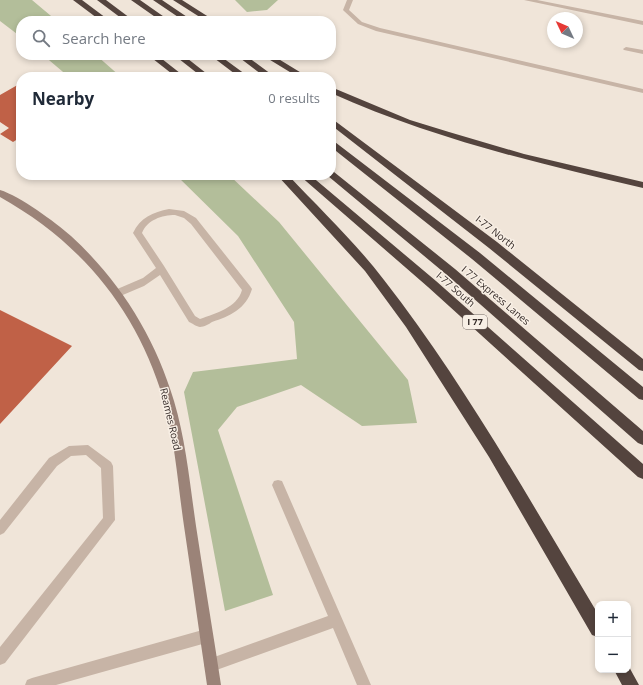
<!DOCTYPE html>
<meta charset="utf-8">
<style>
body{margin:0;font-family:"Open Sans",sans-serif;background:#f6f6f7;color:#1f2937}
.controls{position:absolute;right:12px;bottom:12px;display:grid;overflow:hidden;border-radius:8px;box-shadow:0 2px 6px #0003}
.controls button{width:36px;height:36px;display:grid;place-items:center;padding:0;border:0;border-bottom:1px solid #e0e1e3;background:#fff;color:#1f2937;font:20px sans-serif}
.compass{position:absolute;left:547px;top:12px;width:36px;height:36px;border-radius:50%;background:#fff;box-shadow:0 2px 6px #0003;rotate:314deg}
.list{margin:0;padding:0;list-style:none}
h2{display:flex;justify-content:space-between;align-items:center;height:52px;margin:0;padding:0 16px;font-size:17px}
h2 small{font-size:13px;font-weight:400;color:#747a83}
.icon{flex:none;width:22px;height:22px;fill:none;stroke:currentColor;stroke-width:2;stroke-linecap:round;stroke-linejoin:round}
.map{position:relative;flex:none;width:643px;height:685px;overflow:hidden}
.search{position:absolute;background:#fff;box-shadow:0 2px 6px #0003;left:16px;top:16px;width:320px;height:44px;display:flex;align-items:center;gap:10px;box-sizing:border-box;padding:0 14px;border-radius:16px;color:#747a83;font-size:15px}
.panel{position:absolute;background:#fff;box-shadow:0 2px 6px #0003;left:16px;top:72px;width:320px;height:108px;border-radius:16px}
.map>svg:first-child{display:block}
</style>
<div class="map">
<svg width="643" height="685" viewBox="0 0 643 685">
<rect width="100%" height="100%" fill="#f0e5d9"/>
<path fill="#b3be9a" d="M0,0h32l25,21h-36v16l-21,-16z
M235,0h43l-11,10 -20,2z
M43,55h53l25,22h-52z
M176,175h53l50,47 129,158 9,43 -55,3 -61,-41 -64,22 -19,23 55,165 -48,16 -41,-219 9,-20 104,-13 -3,-37 -56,-86z"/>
<path fill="#c06147" d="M21,83v54l-8,5 -13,-8 9,-6 -9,-6v-27z
M0,310l72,36 -72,78z"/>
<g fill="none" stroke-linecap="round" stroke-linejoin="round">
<path fill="#c7b4a6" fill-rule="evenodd" d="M347,0h6l-4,10 13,12 18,6 263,61v4l-267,-62 -18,-7 -14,-13 -1,-1z
M524,0h13l106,21v4z
M626,47l17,3v4l-19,-4 -1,-1z
M169,209l15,2 12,7 54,68 2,3c-6,20 -22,27 -40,33 -3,2 -8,5 -12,5 -3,0 -8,-4 -11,-5l-29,-47 -16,11 -26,11 -3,-1 -2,-3 2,-3 28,-12 13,-10 -23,-35c7,-15 20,-21 36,-24zM175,215l9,3 7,6 51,66c-5,18 -26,23 -42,29l-5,-3 -31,-50 -22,-33c5,-13 20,-18 33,-18z
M88,445l23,17 2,4 2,54 -110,143 -5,2v-18l103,-129 -2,-50 -15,-13 -15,1 -14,10 -53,67 -4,2v-15l49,-62 20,-12z
M278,480l4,1 89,204h-14l-24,-57 -122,44 -5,-2 -2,-5 2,-5 122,-44 -56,-131 2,-4z
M206,629l5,2 2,5 -2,5 -5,2 -150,42h-31l2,-5 5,-2z"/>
<path fill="#9b8378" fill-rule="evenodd" d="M0,190c20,6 55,32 71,46 49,45 84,101 103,165 12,40 16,84 22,125 8,53 17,106 25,159h-14c-8,-53 -15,-106 -23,-159 -6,-41 -9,-84 -20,-125 -27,-91 -82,-158 -164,-204z"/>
<path fill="#54443e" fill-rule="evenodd" d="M73,0h9l28,21h-9z
M97,0h9l28,21h-9z
M131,0h9l30,21h-9z
M153,0h9l31,21h-9z
M173,0h9l33,21h-9z
M148,55h9l28,22h-9z
M174,55h9l28,22h-9z
M210,55h9l30,22h-10z
M236,55h9l30,22h-10z
M262,55h10l36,22h-10z
M331,87l79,33 39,12 75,22 119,28v6c-107,-25 -212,-50 -312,-95z
M331,118l166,124 146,117v12l-4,-1 -150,-122 -158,-123z
M331,139l149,114 163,134v13l-4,-1 -167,-140 -141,-112z
M331,171l3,1 121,97 188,162v14l-5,-2 -191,-168 -119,-99 -1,-1h4z
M277,175h11c32,34 67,67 96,105 81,104 146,221 214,334v23l-6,-2 -103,-178 -83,-130 -41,-56z
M299,175h11l126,106 207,183v15l-5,-2 -210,-190z
M628,665l11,20h-17l-8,-15h14z"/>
</g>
<g text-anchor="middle" stroke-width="3" stroke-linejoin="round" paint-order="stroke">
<rect fill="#f8efe5" stroke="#6f6560" stroke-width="1" x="463" y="315" width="24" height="14" rx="3"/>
<g font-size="9" font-weight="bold" fill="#342a27">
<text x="475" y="325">I 77</text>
</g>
<g font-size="10" fill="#342a27" stroke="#f8efe5">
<text transform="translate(496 232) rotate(38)" y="4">I-77 North</text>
<text transform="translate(456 289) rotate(41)" y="4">I-77 South</text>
<text transform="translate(496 295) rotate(40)" y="4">I 77 Express Lanes</text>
<text transform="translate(171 419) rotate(77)" y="4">Reames Road</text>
</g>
</g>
</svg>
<div class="controls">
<button>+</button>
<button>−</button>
</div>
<svg class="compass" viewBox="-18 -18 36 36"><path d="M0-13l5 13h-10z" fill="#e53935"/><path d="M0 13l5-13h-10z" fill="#747a83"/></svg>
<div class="search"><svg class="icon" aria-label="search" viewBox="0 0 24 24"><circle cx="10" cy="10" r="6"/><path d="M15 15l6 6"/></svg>Search here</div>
<section class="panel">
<h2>Nearby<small>0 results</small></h2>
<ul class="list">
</ul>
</section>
</div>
